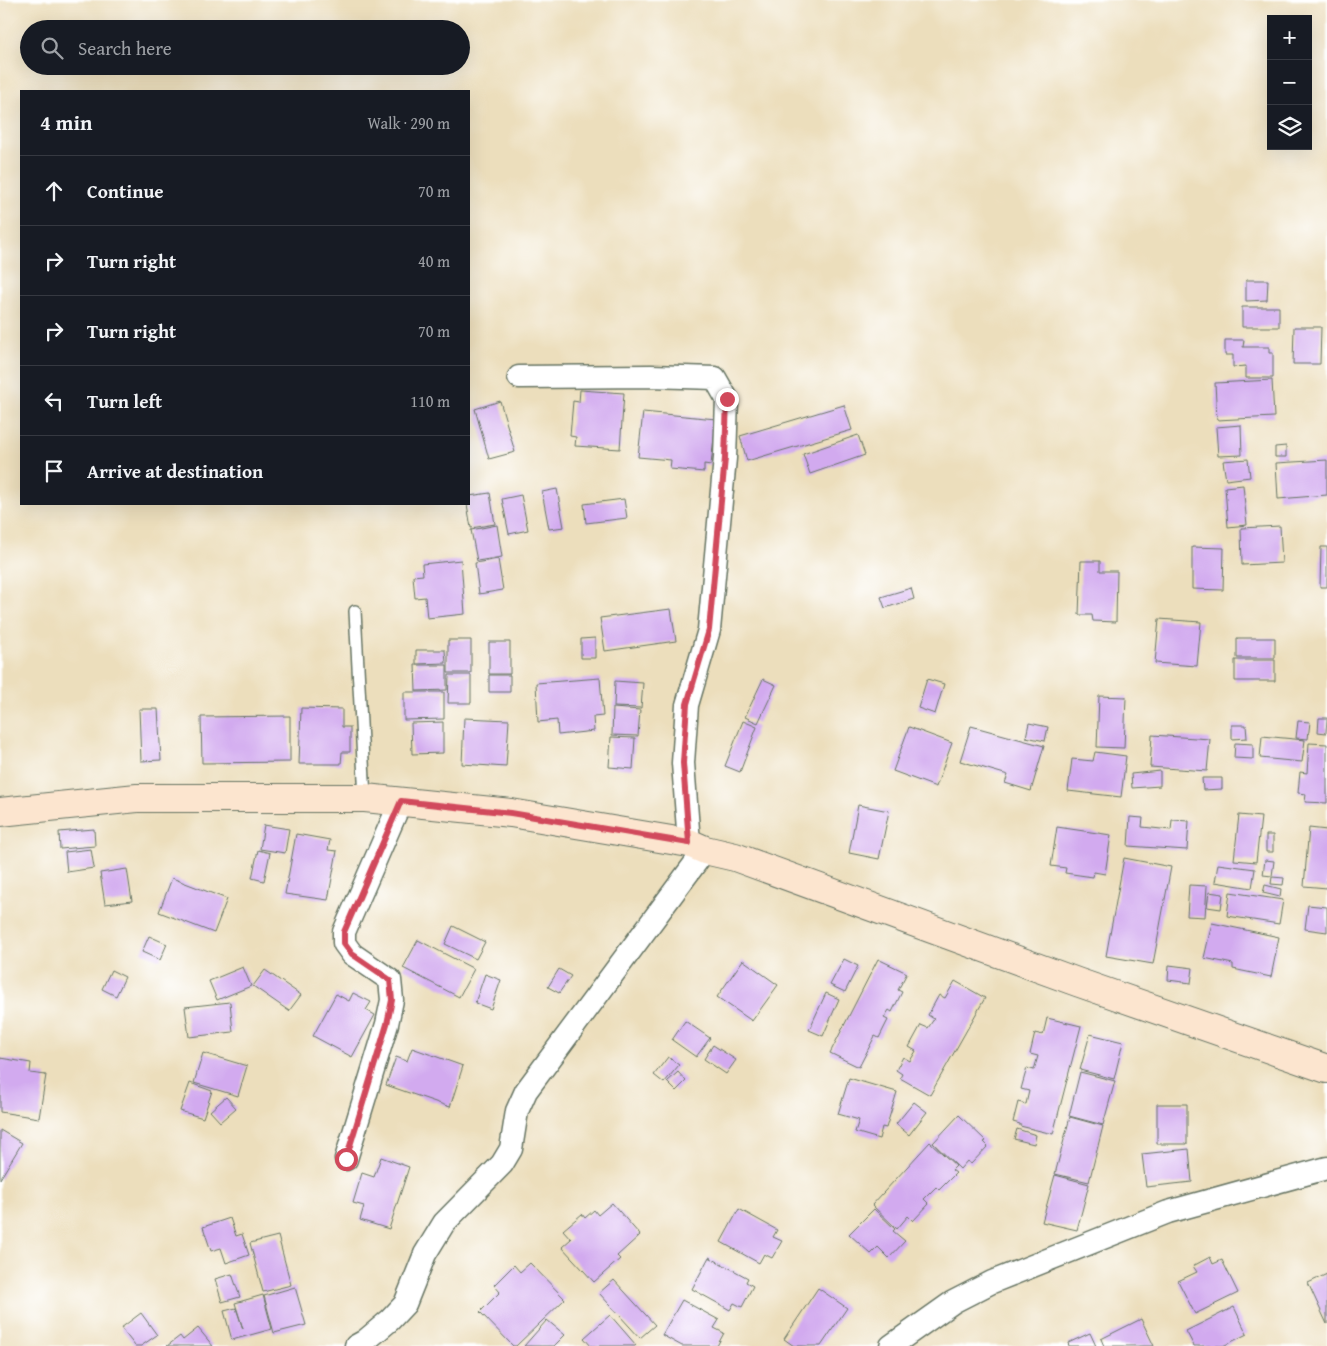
<!DOCTYPE html>
<meta charset="utf-8">
<style>
body{margin:0;font-family:"Gentium Book Plus",serif;background:#20242c;color:#f1f3f6}
.controls{position:absolute;right:15px;top:15px;display:grid;overflow:hidden;border-radius:0px;box-shadow:0 5px 20px #0002}
.controls button{width:45px;height:45px;display:grid;place-items:center;padding:0;border:0;border-bottom:1px solid #363941;background:#171b24;color:#f1f3f6;font:25px sans-serif}
.stop{position:absolute;width:15px;height:15px;margin:-11px;border:4px solid #d1495b;border-radius:50%;background:#fff}
.stop.end{background:#d1495b;border-color:#fff;box-shadow:0 1px 5px #0008}
.list{margin:0;padding:0;list-style:none}
h2{display:flex;justify-content:space-between;align-items:center;height:65px;margin:0;padding:0 20px;font-size:21px}
h2 small{font-size:16px;font-weight:400;color:#9ea1a6}
.list li{display:grid;grid-template-columns:32px 1fr auto;gap:15px;align-items:center;box-sizing:border-box;height:70px;padding:0 20px;border-top:1px solid #363941}
.list b{display:block;font-size:19px;white-space:nowrap}
.list em{font-size:16px;font-style:normal;color:#9ea1a6}
.icon{flex:none;width:28px;height:28px;fill:none;stroke:currentColor;stroke-width:2;stroke-linecap:round;stroke-linejoin:round}
.map{position:relative;flex:none;width:1327px;height:1346px;overflow:hidden}
.search{position:absolute;background:#171b24;box-shadow:0 5px 20px #0002;left:20px;top:20px;width:450px;height:55px;display:flex;align-items:center;gap:12px;box-sizing:border-box;padding:0 18px;border-radius:28px;color:#9ea1a6;font-size:19px}
.panel{position:absolute;background:#171b24;box-shadow:0 5px 20px #0002;left:20px;top:90px;width:450px;height:415px;border-radius:0px}
.map>svg:first-child{display:block}
</style>
<div class="map">
<svg width="1327" height="1346" viewBox="0 0 1327 1346">
<rect width="100%" height="100%" fill="#fff"/>
<filter id="ink" filterUnits="userSpaceOnUse"><feTurbulence type="fractalNoise" baseFrequency=".02" numOctaves="2"/><feDisplacementMap in="SourceGraphic" scale="10" xChannelSelector="R" yChannelSelector="G"/><feConvolveMatrix kernelMatrix="1 2 1 2 8 2 1 2 1" color-interpolation-filters="sRGB"/></filter>
<filter id="wash" filterUnits="userSpaceOnUse"><feTurbulence type="fractalNoise" baseFrequency=".0096" numOctaves="4" result="noise"/><feDisplacementMap in="SourceGraphic" scale="20" xChannelSelector="R" yChannelSelector="G"/><feGaussianBlur stdDeviation="1.12" result="paint"/><feColorMatrix in="noise" values="0 0 0 0 0 0 0 0 0 0 0 0 0 0 0 0 0 1.4 0 .05"/><feComposite in="paint" operator="in"/></filter>
<g filter="url(#wash)">
<rect width="100%" height="100%" fill="#ecdebc"/>
<g id="blocks">
<path fill="#d2aaef" d="M1246,280h22l-1,20 -21,1z
M1242,307h37v20h-37z
M1294,327h27l-1,37h-27z
M1225,340h19l-1,7h26v6h4v25h-27v-12l-13,1v-12h-8z
M1272,380l2,37 -57,3 -2,-37z
M580,390l44,3 -4,56 -45,-3 1,-9 -6,-1 3,-35 6,1z
M500,401l15,51 -26,7 -14,-50z
M844,405l8,25 -105,31 -7,-25z
M643,412l73,7 -5,46 -7,-1v8l-34,-3 1,-9 -33,-3z
M1241,425l1,30 -24,1 -2,-29z
M858,435l7,20 -55,19 -7,-20z
M1286,446v11h-11v-10z
M1248,459l2,18 -24,3 -3,-19z
M1327,460v35l-49,4 -2,-36z
M1243,485l4,40 -19,2 -3,-40z
M557,489l7,38 -15,2 -7,-37z
M490,493l5,31 -24,4 -4,-24h2v-8z
M521,495l7,35 -19,4 -7,-35z
M624,499l3,19 -41,5 -2,-19z
M497,525l5,32 -25,4 -6,-31z
M1280,526l2,37 -40,2 -1,-37z
M1192,547l32,1 -1,42 -31,-1z
M1321,547h6v40h-7z
M498,559l5,31 -24,4 -4,-31z
M461,560l4,54 -38,4 -2,-21 -10,1 -2,-22 10,-1 -1,-11z
M1081,561h19v10h17l-1,51 -23,-1 -1,-6h-13z
M911,588l3,11 -29,9 -4,-11z
M671,609l5,32 -71,10 -5,-33z
M1159,619l42,3 -4,44 -42,-3z
M595,638v20h-14v-19z
M1237,638h38v20h-38z
M448,640h23v33h-23z
M489,642h21v32h-21z
M416,650h29l1,13 -30,1z
M1235,660h40v21h-40z
M415,665h32v25l-31,1z
M449,675h22v28h-23z
M489,675h21v17h-21z
M600,678l3,38 -10,1 1,14 -36,4 -1,-15 -19,2 -2,-39z
M763,679l13,6 -18,38 -13,-6z
M927,679l17,5 -9,30 -17,-6z
M615,681l28,2 -2,25 -27,-1z
M404,692h40v27l-40,1z
M1099,696l27,1 -2,51 -27,-1z
M301,708l41,1v18h8v25h-8l-1,12h-42z
M613,708l27,2 -2,26 -26,-1z
M139,709h19l3,51 -20,1z
M290,716v46l-88,1 -1,-46z
M464,718l45,2 -3,47 -44,-3z
M1319,718h8l-1,15 -8,-1z
M743,721l14,6 -17,45 -15,-6z
M1298,721l12,1 -2,17 -12,-1z
M443,722v31l-31,1 -1,-31z
M1029,723l19,4 -3,14 -19,-4z
M1232,725h14l1,13 -15,1z
M971,726l73,20 -13,45 -26,-8 3,-8 -48,-14z
M909,727l43,16 -16,44 -43,-16z
M1152,735l58,4 -3,32 -57,-4z
M1262,736l43,4 -3,22 -42,-4z
M611,737l24,1 -2,31 -24,-2z
M1235,743l18,1v15l-19,-1z
M1309,743l18,1v59l-22,-1 1,-8 -8,-1 2,-21 7,1z
M1095,752l31,4 -5,41 -53,-6 4,-32 21,2z
M1160,771v15l-28,2 -1,-14z
M1202,778h20v11l-19,1z
M858,805l31,6 -10,48 -30,-6z
M1239,815l22,2 -5,45 -22,-2z
M1130,817l13,1 -1,9 29,3 1,-10 17,1 -2,29 -59,-4z
M264,825l25,4 -4,24 -25,-4z
M1057,827l54,8 -6,39 -11,-2 -1,5 -28,-4 1,-5 -15,-2z
M1309,828l18,2v58l-23,-2z
M94,829l1,17 -35,3 -1,-17z
M296,834l34,6 -2,10 9,1 -9,49 -43,-6z
M1266,835h7v17h-7z
M91,849l3,19 -27,4 -2,-20z
M258,850l12,3 -6,28 -12,-3z
M1124,858l47,9 -18,97 -47,-8z
M1265,860l9,1 -2,15 -9,-1z
M1218,864l37,5 -3,19 -37,-6z
M127,869l5,32 -27,3 -5,-31z
M1272,877l12,1 -1,7 -12,-1z
M172,878l55,21 -13,34 -55,-21z
M1189,885l18,1 -2,31 -18,-1z
M1265,885l16,4 -1,8 -17,-4z
M1209,892l14,2 -2,15 -14,-2z
M1230,892l53,8 -4,24 -52,-8z
M1308,905l19,2v25l-22,-3z
M1212,923l67,14 -8,40 -38,-8v-5l-29,-6z
M453,926l32,16 -9,17 -31,-15z
M149,936l18,8 -7,16 -18,-8z
M418,940l56,29 -15,28 -56,-29z
M844,959l14,7 -13,26 -15,-7z
M878,959l29,14 -9,17 4,2 -10,20 -3,-2 -5,8 4,2 -9,18 -4,-2 -16,31 -29,-14z
M743,960l35,25 -26,36 -35,-24z
M1169,965l24,3 -2,15 -23,-3z
M243,967l8,19 -34,14 -8,-19z
M559,969l12,7 -12,17 -11,-6z
M111,970l14,7 -9,19 -14,-7z
M265,970l36,25 -12,16 -36,-25z
M485,974l16,6 -10,29 -16,-6z
M955,981l30,17 -55,97 -30,-17 2,-4 -6,-4 7,-13 7,4 6,-10 -7,-4 12,-22 7,3 6,-9 -6,-4 11,-20 6,3z
M353,993l18,9 -5,8 9,5 -23,42 -39,-21 23,-42 13,7z
M826,993l13,6 -16,37 -14,-6z
M230,1002l3,30 -44,5 -4,-30z
M1047,1018l34,8 -28,108 -33,-8v-2l-7,-2 5,-20 8,2 3,-13 -8,-2 6,-21 7,2 4,-14 -8,-2 5,-21 8,2z
M685,1021l25,17 -14,19 -24,-17z
M1090,1034l33,8 -9,37 -34,-9z
M713,1045l23,15 -10,14 -22,-15z
M412,1048l51,18 -13,41 -64,-22 10,-28 11,4z
M203,1053l44,13 -9,30 -44,-13z
M668,1057l11,8 -15,18 -10,-8z
M0,1058l31,5 -1,10 16,2 -7,43 -39,-6z
M678,1072l8,9 -10,10 -9,-9z
M1080,1072l35,9 -12,44 -34,-9z
M849,1078l48,14 -11,36 -4,-1 -3,12 -24,-7 4,-12 -21,-6z
M190,1083l22,8 -9,27 -23,-7z
M226,1097l10,11 -16,14 -10,-11z
M914,1102l13,10 -18,23 -13,-11z
M1157,1104h30v40h-30z
M959,1115l27,26 -2,1 4,4 -17,18 -4,-3 -7,8 -27,-26z
M1070,1117l33,9 -14,56 -34,-8z
M1017,1129l19,6 -2,9 -20,-5z
M0,1130l22,13 -22,36z
M930,1142l26,24 -4,4 4,3 -17,17 -3,-3 -12,12 5,5 -16,17 -5,-5 -11,13 -25,-24z
M1189,1149l3,33 -46,5 -4,-33z
M381,1157l28,10 -20,62 -29,-9 4,-14 -11,-3 9,-30 12,4z
M1055,1175l34,9 -12,46 -35,-8z
M612,1203l28,32 -23,21 3,3 -26,23 -32,-35 9,-8 -8,-9 19,-16 3,4 9,-8 4,5z
M739,1209l38,21 -4,7 9,4 -10,17 -8,-4 -5,9 -38,-21z
M874,1209l21,20 -2,2 12,10 -16,17 -11,-11 -7,7 -22,-20z
M230,1218l6,18 6,-2 7,21 -23,8 -5,-15 -10,3 -8,-24z
M278,1236l13,49 -28,7 -13,-49z
M709,1257l39,21 -2,4 7,4 -11,21 -8,-4 -4,7 -38,-21z
M1210,1257l3,7 9,-4 16,33 -43,21 -17,-33 19,-9 -4,-6z
M530,1263l35,36 -49,47h-3l-33,-34 20,-20 -6,-7 20,-20 6,7z
M232,1274l8,23 -18,5 -7,-23z
M1327,1274v50l-19,-41z
M614,1280l41,45 -15,13 -41,-45z
M295,1287l11,38 -32,8 -10,-37z
M818,1288l29,20 -26,38h-27l-10,-7z
M263,1295l9,34 -40,11 -8,-29 12,-3 7,21 -8,-26z
M682,1300l37,20 -5,8 10,5 -7,13h-35l-20,-11z
M1234,1307l13,27 -24,12h-29l-8,-15z
M141,1313l16,22 -16,11h-6l-14,-18z
M610,1315l26,30 -1,1h-44l-7,-8z
M1141,1319l13,27h-50l-3,-7z
M547,1320l18,15 -11,11h-30z
M198,1328l15,18h-46l13,-10 3,4z
M1090,1333l6,13h-27l-1,-3z"/>
</g>
</g>
<g filter="url(#ink)">
<use href="#blocks" fill-opacity="0" stroke="#677564" stroke-width="1"/>
<g fill="none" stroke-linecap="round" stroke-linejoin="round">
<g stroke="#677564" stroke-width="14">
<path id="lane" d="M355,611l10,187"/>
</g>
<g stroke="#677564" stroke-width="25">
<path id="street" d="M519,377l132,-1 64,2 12,21 -2,59 -16,172 -22,75 -4,58 6,80
M346,1159l41,-135 5,-24 -2,-20 -38,-26 -8,-11v-11l57,-131
M356,1346l9,-5 25,-21 15,-16 20,-50 19,-31 58,-59 9,-15 6,-38 9,-20 179,-241
M891,1346l62,-44 39,-20 176,-70 159,-44"/>
</g>
<g stroke="#677564" stroke-width="30">
<path id="secondary" d="M0,812l137,-14h228l146,15 178,30 16,7 30,7 342,125 250,87"/>
</g>
<use href="#lane" stroke="#fff" stroke-width="11"/>
<use href="#street" stroke="#fff" stroke-width="22"/>
<use href="#secondary" stroke="#fce5cf" stroke-width="28"/>
</g>
</g>
<g fill="none" stroke-linecap="round" stroke-linejoin="round" filter="url(#ink)">
<path stroke="#d1495b" stroke-width="6" d="M346,1159l41,-135 5,-24 -2,-20 -38,-26 -8,-11v-11l57,-131 110,12 178,30 -6,-80 4,-59 22,-74 16,-172 2,-59"/>
</g>
</svg>
<div class="controls">
<button>+</button>
<button>−</button>
<button><svg class="icon" aria-label="layers" viewBox="0 0 24 24"><path d="M12 4l9 5-9 5-9-5zM3 14l9 5 9-5"/></svg></button>
</div>
<div class="stop" style="left:346px;top:1159px"></div>
<div class="stop end" style="left:727px;top:399px"></div>
<div class="search"><svg class="icon" aria-label="search" viewBox="0 0 24 24"><circle cx="10" cy="10" r="6"/><path d="M15 15l6 6"/></svg>Search here</div>
<section class="panel">
<h2>4 min<small>Walk · 290 m</small></h2>
<ul class="list">
<li><svg class="icon" aria-label="ahead" viewBox="0 0 24 24"><path d="M12 20V5M6 11l6-6 6 6"/></svg><div><b>Continue</b></div><em>70 m</em></li>
<li><svg class="icon" aria-label="right" viewBox="0 0 24 24"><path d="M7 20v-9h11M14 6l5 5-5 5"/></svg><div><b>Turn right</b></div><em>40 m</em></li>
<li><svg class="icon" aria-label="right" viewBox="0 0 24 24"><path d="M7 20v-9h11M14 6l5 5-5 5"/></svg><div><b>Turn right</b></div><em>70 m</em></li>
<li><svg class="icon" aria-label="left" viewBox="0 0 24 24"><path d="M17 20v-9H6M10 6l-5 5 5 5"/></svg><div><b>Turn left</b></div><em>110 m</em></li>
<li><svg class="icon" aria-label="arrive" viewBox="0 0 24 24"><path d="M6 21V4h12l-3 4 3 4H6"/></svg><div><b>Arrive at destination</b></div></li>
</ul>
</section>
</div>
